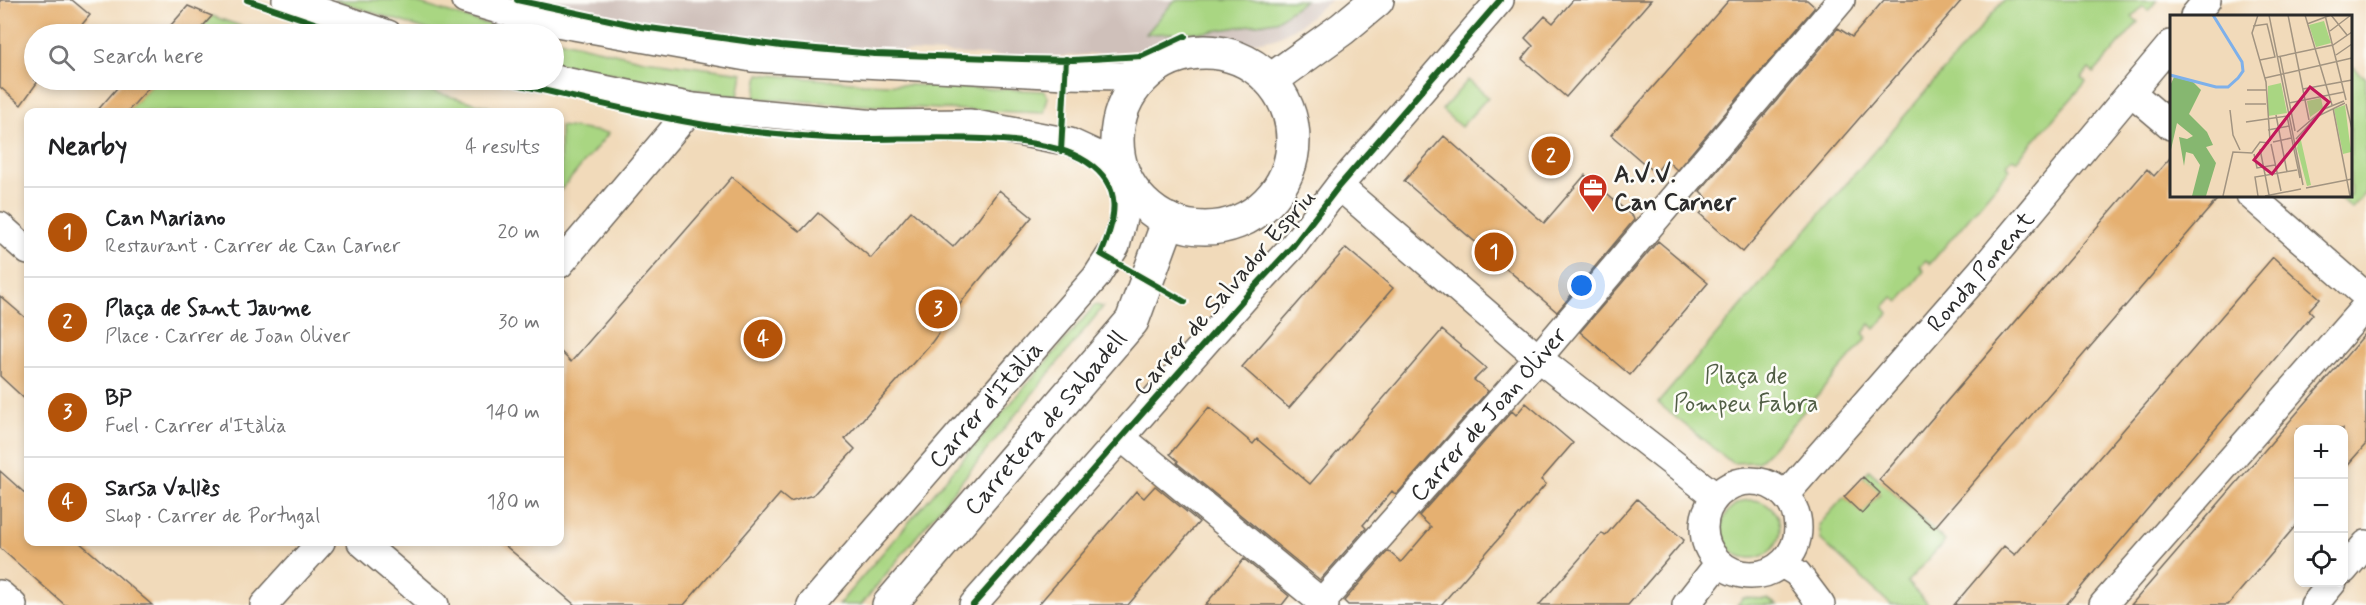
<!DOCTYPE html>
<meta charset="utf-8">
<style>
body{margin:0;font-family:Mynerve,sans-serif;background:#f2f2f2;color:#202124}
.controls{position:absolute;right:18px;bottom:18px;display:grid;overflow:hidden;border-radius:12px;box-shadow:0 3px 9px #0003}
.controls button{width:54px;height:54px;display:grid;place-items:center;padding:0;border:0;border-bottom:2px solid #e0e0e0;background:#fff;color:#202124;font:30px sans-serif}
.you{position:absolute;left:1582px;top:286px;width:21px;height:21px;margin:-15px;border:4px solid #fff;border-radius:50%;background:#1a73e8;box-shadow:0 0 0 9px #1a73e833}
.badge{display:grid;place-items:center;width:39px;height:39px;border-radius:50%;background:#b45309;color:#fff;font-size:20px;font-weight:700}
.pin{position:absolute;translate:-50% -50%;border:3px solid #fff;box-shadow:0 2px 6px #0006}
.list{margin:0;padding:0;list-style:none}
h2{display:flex;justify-content:space-between;align-items:center;height:78px;margin:0;padding:0 24px;font-size:26px}
h2 small{font-size:20px;font-weight:400;color:#757577}
.list li{display:grid;grid-template-columns:39px 1fr auto;gap:18px;align-items:center;box-sizing:border-box;height:90px;padding:0 24px;border-top:2px solid #e0e0e0}
.list b{display:block;font-size:22px;white-space:nowrap}
.list p{margin:0;font-size:20px;white-space:nowrap;color:#757577}
.list em{font-size:20px;font-style:normal;color:#757577}
.icon{flex:none;width:33px;height:33px;fill:none;stroke:currentColor;stroke-width:2;stroke-linecap:round;stroke-linejoin:round}
.map{position:relative;flex:none;width:2366px;height:605px;overflow:hidden}
.search{position:absolute;background:#fff;box-shadow:0 3px 9px #0003;left:24px;top:24px;width:540px;height:66px;display:flex;align-items:center;gap:15px;box-sizing:border-box;padding:0 21px;border-radius:33px;color:#757577;font-size:22px}
.panel{position:absolute;background:#fff;box-shadow:0 3px 9px #0003;left:24px;top:108px;width:540px;height:438px;border-radius:12px}
.map>svg:first-child{display:block}
</style>
<div class="map">
<svg width="2366" height="605" viewBox="0 0 2366 605">
<rect width="100%" height="100%" fill="#fdfcf7"/>
<filter id="ink" filterUnits="userSpaceOnUse"><feTurbulence type="fractalNoise" baseFrequency=".0167" numOctaves="2"/><feDisplacementMap in="SourceGraphic" scale="12" xChannelSelector="R" yChannelSelector="G"/><feConvolveMatrix kernelMatrix="1 2 1 2 8 2 1 2 1" color-interpolation-filters="sRGB"/></filter>
<filter id="wash" filterUnits="userSpaceOnUse"><feTurbulence type="fractalNoise" baseFrequency=".008" numOctaves="4" result="noise"/><feDisplacementMap in="SourceGraphic" scale="24" xChannelSelector="R" yChannelSelector="G"/><feGaussianBlur stdDeviation="1.35" result="paint"/><feColorMatrix in="noise" values="0 0 0 0 0 0 0 0 0 0 0 0 0 0 0 0 0 1.4 0 .05"/><feComposite in="paint" operator="in"/></filter>
<g filter="url(#wash)">
<rect width="100%" height="100%" fill="#f1daba"/>
<path fill="#cfc0ba" d="M524,0h807l-33,26 -22,12 -31,6 -205,14 -256,-13 -186,-28z"/>
<path fill="#a9d682" stroke="#6a8056" stroke-width="1.5" d="M333,0h74l72,22 56,12h-94z
M1175,0h130l-29,21 -69,11 -61,2z
M2004,0h153l-9,11 -5,-5 -11,11 6,5 -44,51 -5,-4 -7,9 4,4 -70,79 -3,-3 -6,7 3,4 -80,95 -4,-4 -6,6 4,5 -25,31 -6,-5 -9,10 5,6 -14,16 -5,-5 -7,9 4,5 -95,110 -14,14 -26,1 -74,-60z
M212,16l51,18h-67z
M554,39l90,21 98,13 -4,24 -184,-34z
M2350,64l16,14v115l-14,16 -16,-14h14z
M759,74l104,9 181,8 4,6 -4,16 -151,-6 -138,-9z
M156,80h235l116,32h-380z
M1468,80l20,17 -27,30 -19,-17z
M560,126l49,7 -49,58z
M1095,305l8,2 -242,298h-23z
M1869,470l76,71 -38,41 22,23h-38l-70,-65 -2,-15 25,-28 18,16 18,-19 -17,-17z
M1722 529a29 29 0 1 1 58 0a29 29 0 1 1-58 0Z
M1743,598l25,1 9,6h-40z"/>
<g id="blocks">
<path fill="#e5b071" d="M0,0h72l18,15 -16,19h-40v46h5l-18,25 -21,-18z
M1573,0h78l-85,97 -44,-38 11,-13 -8,-8 20,-22 8,7z
M1729,0h78l8,7 -138,163 -11,-10 -11,13 -44,-38z
M1884,0h78l-219,252 -43,-38 11,-12 -11,-11 138,-163 14,9z
M188,6l24,10 -16,18h-33z
M124,80h32l-29,32h-31z
M1444,136l100,87 41,-48 48,42 1,3 -77,92 -153,-131z
M2171,157v38h50l-287,333 -55,-48 268,-311 7,7z
M732,177l68,55 18,-19 53,45 40,-47 42,36 24,-27 22,-30 33,27 -66,79 -34,46 -87,97 10,10 -42,46 -23,7 -10,-8 -96,111h-109l-74,-63h59v-191l11,11z
M1658,241l50,42 -78,92 -50,-43z
M1346,248l47,40 -104,120 -47,-41z
M2273,257l47,41 -11,12 4,4 -247,291h-112l50,-59 11,9z
M0,296l28,24v82l-28,-26z
M1442,330l44,38 -12,12 14,11 -92,104 -4,-4 -29,34 3,3 -46,52 -143,-117 1,-2 -8,-7 39,-47 44,37 4,-5 53,45z
M2366,333v111l-23,26v-41h-45v94l-70,82h-97z
M1526,403l47,40 -32,37 5,4 -105,121h-93l-4,-4 44,-50 13,11 30,-35 -12,-11 93,-105 4,4z
M0,471l28,25v46h51l73,63h-87l-65,-57z
M1863,477l17,16 -18,21 -18,-17z
M1155,486l44,36 -71,83h-90l98,-114 8,7z
M1637,499l47,41 -56,65h-89l63,-72 3,3z
M1244,559l45,37 -7,9h-77z"/>
</g>
</g>
<g filter="url(#ink)">
<use href="#blocks" fill-opacity="0" stroke="#70685d" stroke-width="1.5"/>
<g fill="none" stroke-linecap="round" stroke-linejoin="round">
<g stroke="#70685d" stroke-width="30">
<g id="street">
<path d="M286,0l102,34"/>
<path d="M465,0l58,17 229,41 313,17 57,1 26,-5"/>
<path d="M2194,16l13,-16"/>
<path d="M554,79l139,28 183,17 94,-1 100,19 52,24"/>
<path d="M2131,92l40,34"/>
<path d="M1339,186l199,172 177,138"/>
<path d="M2250,195l116,101"/>
<path d="M0,226l28,25"/>
<path d="M560,264l133,-157"/>
<path d="M1122,438l203,167"/>
<circle cx="1751" cy="528" r="47"/>
<path id="s1" d="M1785,495l204,-233 182,-218"/>
<path d="M361,542l74,63"/>
<path d="M1782,564l15,9 24,32"/>
<path d="M2344,570l22,-26"/>
<path d="M0,594l13,11"/>
<path d="M264,605l57,-63"/>
<path id="s2" d="M811,605l285,-328 20,-31 15,-59"/>
<path d="M973,605l276,-312 44,-47 46,-60 161,-186"/>
<path id="s3" d="M1319,605l219,-247 303,-358"/>
<path d="M1686,605l33,-42"/>
<path d="M2103,605l263,-299"/>
<path d="M2314,605l19,-23"/>
</g>
</g>
<g stroke="#70685d" stroke-width="36">
<g id="secondary">
<circle cx="1205" cy="140" r="88"/>
<path d="M1271,80l71,-51 35,-29"/>
<path id="s4" d="M889,605l243,-284 37,-101"/>
</g>
</g>
<use href="#street" stroke="#fff" stroke-width="27"/>
<use href="#secondary" stroke="#fff" stroke-width="33"/>
<g stroke="#fdfcf7" stroke-width="10">
<path id="cycleway" d="M247,0l100,34
M517,0l125,27 139,19 94,8 147,5 51,1 69,-4 43,-20
M498,80c83,18 165,41 249,51 36,4 73,7 109,8 61,1 182,-10 231,23 37,24 29,57 14,92l84,48
M1061,151l5,-92
M973,605l276,-312 44,-47 46,-60 161,-186"/>
</g>
<use href="#cycleway" stroke="#1b5e20" stroke-width="6"/>
</g>
</g>
<defs>
<g id="office-pin" transform="scale(1.5)"><path d="M0 17L-7.5 6A9.5 9.5 0 1 1 7.5 6Z" fill="#c8321e" stroke="#fdfcf7"/><path d="M-6-3h4V-5.5h4V-3h4V5H-6ZM-1-4.5V-3h2v-1.5ZM-6 0V1H6V0Z" fill="#fff"/></g>
</defs>
<g fill-rule="evenodd">
<use href="#office-pin" x="1593" y="188"/>
</g>
<g text-anchor="middle" stroke-width="5" stroke-linejoin="round" paint-order="stroke">
<g font-size="24" font-weight="bold" fill="#2b2b2b" stroke="#fdfcf7" text-anchor="start">
<text x="1614" y="182">A.V.V.<tspan x="1614" dy="28">Can Carner</tspan></text>
</g>
<g font-size="24" fill="#2b2b2b" stroke="#fdfcf7">
<text dy="8" stroke="none"><textPath href="#s1" startOffset="297">Ronda Ponent</textPath></text>
<text transform="translate(1224 292) rotate(-49)" y="8">Carrer de Salvador Espriu</text>
<text dy="8" stroke="none"><textPath href="#s2" startOffset="266">Carrer d'Itàlia</textPath></text>
<text dy="8" stroke="none"><textPath href="#s3" startOffset="255">Carrer de Joan Oliver</textPath></text>
<text dy="8" stroke="none"><textPath href="#s4" startOffset="240">Carretera de Sabadell</textPath></text>
</g>
<g font-size="24" fill="#515e45" stroke="#fdfcf7">
<text x="1746" y="383">Plaça de<tspan x="1746" dy="28">Pompeu Fabra</tspan></text>
</g>
</g>
<g transform="translate(2170 15)">
<rect width="182" height="182" fill="#f1daba"/>
<path d="M154,6l7,22 -15,4 -7,-22zM111,68l6,30 -19,3v-30zM151,83l2,10 -13,9 -3,-16zM175,90l6,47 -8,2 -9,-45zM130,121l11,49 -4,1 -10,-38z" fill="#a9d682"/>
<path d="M4,62l19,5 8,8 -12,24 18,18 6,13 -7,2 10,16 -10,33h-14l8,-31 -7,-11 -7,-2 -2,14 -5,-29 8,2 6,-3 -16,-13 -7,31v-68z" fill="#86b770"/>
<path fill="none" stroke="#7eb0ea" stroke-width="3" d="M0,60l46,12h12l10,-9 5,-7 -1,-9 -29,-47"/>
<path fill="none" stroke="#a29481" stroke-width="1.5" d="M88,0l-6,18 14,49 4,59M99,0l34,170M118,0l21,105M135,0l27,90M155,0l21,85M161,0l16,20M137,9l24,-9M83,11l14,-2 2,8 6,25 -15,3M160,16l21,-16M166,40l16,-11M110,41l15,75M107,42l56,-12 19,-13M95,63l87,-20M133,74l49,-9M77,75h19M119,88l55,-11M75,89h21M176,89l6,25M163,93l17,88M60,95l3,25 7,15M106,100l11,57M76,107l41,-6 13,62M98,115l21,-4M127,117l27,-23 20,-8M126,124l20,-22 29,-14M103,127l18,-4M101,129l10,47M90,134l9,46M84,139l3,14 18,-3M136,173l46,-9M53,181l10,-44 19,1 8,-11 9,1M88,181l-3,-19 42,-7M95,181l36,-7"/>
<path fill="#c2185b" fill-opacity="0.15" stroke="#c2185b" stroke-width="3" d="M140,72l19,15 -57,72 -18,-14z"/>
<rect width="182" height="182" fill="none" stroke="#2b2b2b" stroke-width="3"/>
</g>
</svg>
<div class="controls">
<button>+</button>
<button>−</button>
<button><svg class="icon" aria-label="locate" viewBox="0 0 24 24"><circle cx="12" cy="12" r="6"/><path d="M12 2v4M12 18v4M2 12h4M18 12h4"/></svg></button>
</div>
<div class="you"></div>
<div class="pin badge" style="left:1494px;top:252px">1</div>
<div class="pin badge" style="left:1551px;top:156px">2</div>
<div class="pin badge" style="left:938px;top:309px">3</div>
<div class="pin badge" style="left:763px;top:339px">4</div>
<div class="search"><svg class="icon" aria-label="search" viewBox="0 0 24 24"><circle cx="10" cy="10" r="6"/><path d="M15 15l6 6"/></svg>Search here</div>
<section class="panel">
<h2>Nearby<small>4 results</small></h2>
<ul class="list">
<li><span class="badge">1</span><div><b>Can Mariano</b><p>Restaurant · Carrer de Can Carner</p></div><em>20 m</em></li>
<li><span class="badge">2</span><div><b>Plaça de Sant Jaume</b><p>Place · Carrer de Joan Oliver</p></div><em>30 m</em></li>
<li><span class="badge">3</span><div><b>BP</b><p>Fuel · Carrer d'Itàlia</p></div><em>140 m</em></li>
<li><span class="badge">4</span><div><b>Sarsa Vallès</b><p>Shop · Carrer de Portugal</p></div><em>180 m</em></li>
</ul>
</section>
</div>
